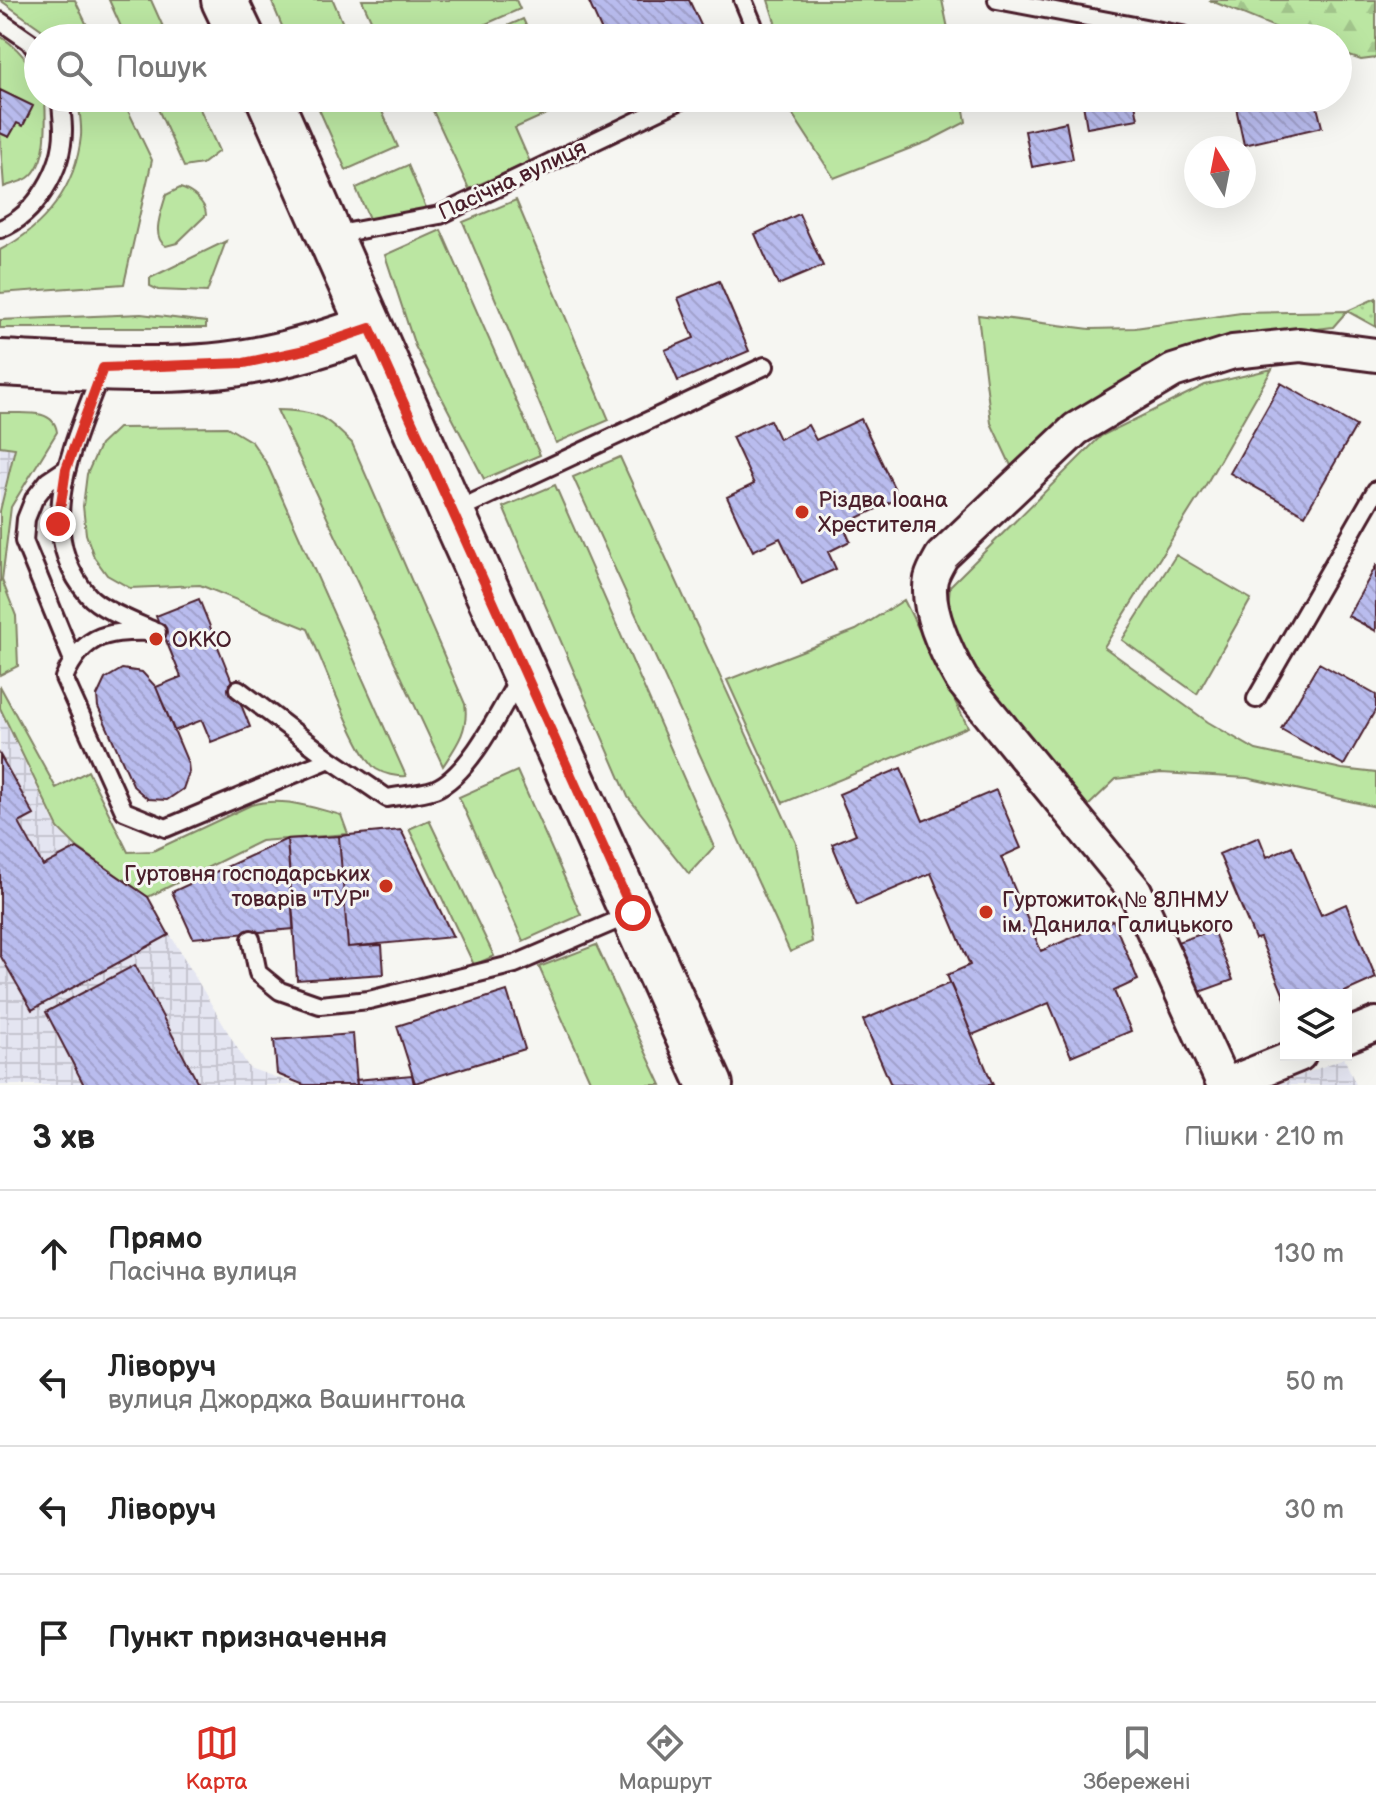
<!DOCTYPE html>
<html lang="uk">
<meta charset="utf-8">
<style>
body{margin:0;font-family:"Balsamiq Sans",sans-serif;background:#f2f2f2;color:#222}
.controls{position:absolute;right:24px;bottom:24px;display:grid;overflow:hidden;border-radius:0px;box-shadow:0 8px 32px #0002}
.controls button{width:72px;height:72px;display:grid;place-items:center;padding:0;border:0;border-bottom:2px solid #e0e0e0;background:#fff;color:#222;font:40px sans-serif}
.compass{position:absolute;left:1184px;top:136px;width:72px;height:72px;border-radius:50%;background:#fff;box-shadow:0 8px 32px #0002;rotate:350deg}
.stop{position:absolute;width:24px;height:24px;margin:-18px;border:6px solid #d93025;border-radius:50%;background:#fff}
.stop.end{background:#d93025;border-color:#fff;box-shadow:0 2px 8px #0008}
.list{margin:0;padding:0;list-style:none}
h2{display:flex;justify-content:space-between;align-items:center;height:104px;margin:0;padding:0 32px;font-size:34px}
h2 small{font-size:26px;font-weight:400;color:#767676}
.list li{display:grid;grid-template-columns:52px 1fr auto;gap:24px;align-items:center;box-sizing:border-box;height:128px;padding:0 32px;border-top:2px solid #e0e0e0}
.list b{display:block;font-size:30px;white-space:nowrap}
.list p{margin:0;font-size:26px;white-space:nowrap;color:#767676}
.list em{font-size:26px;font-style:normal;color:#767676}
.icon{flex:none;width:44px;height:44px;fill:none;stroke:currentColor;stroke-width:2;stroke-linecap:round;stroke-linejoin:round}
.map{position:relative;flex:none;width:1376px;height:1085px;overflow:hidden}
.search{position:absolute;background:#fff;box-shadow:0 8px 32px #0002;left:24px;right:24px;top:24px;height:88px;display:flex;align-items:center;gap:20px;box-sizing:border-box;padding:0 28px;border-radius:44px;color:#767676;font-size:30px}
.sheet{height:616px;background:#fff}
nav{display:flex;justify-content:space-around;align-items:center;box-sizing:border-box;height:112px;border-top:2px solid #e0e0e0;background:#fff;font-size:22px;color:#767676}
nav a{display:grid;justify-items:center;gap:4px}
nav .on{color:#d93025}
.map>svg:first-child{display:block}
</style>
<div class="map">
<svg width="1376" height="1085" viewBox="0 0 1376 1085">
<defs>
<pattern id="industrial-grid" width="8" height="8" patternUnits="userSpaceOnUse" patternTransform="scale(2)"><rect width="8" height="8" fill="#e4e5f1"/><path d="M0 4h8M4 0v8" fill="none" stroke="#c5c4cf"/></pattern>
<pattern id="forest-firs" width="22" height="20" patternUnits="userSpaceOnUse" patternTransform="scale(2)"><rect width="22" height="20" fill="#bbe6a2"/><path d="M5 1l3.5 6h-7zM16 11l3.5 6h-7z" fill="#a2c58c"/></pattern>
<pattern id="garden-dots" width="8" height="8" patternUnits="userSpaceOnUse" patternTransform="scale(2)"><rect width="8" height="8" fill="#bbe6a2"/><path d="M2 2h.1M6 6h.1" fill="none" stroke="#a2c58c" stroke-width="1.8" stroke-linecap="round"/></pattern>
<pattern id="building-back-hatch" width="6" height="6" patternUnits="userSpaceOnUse" patternTransform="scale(2)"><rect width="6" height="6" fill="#b9bcee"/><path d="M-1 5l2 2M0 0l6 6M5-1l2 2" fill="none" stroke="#a1a1cc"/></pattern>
</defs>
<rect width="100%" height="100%" fill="#f6f6f2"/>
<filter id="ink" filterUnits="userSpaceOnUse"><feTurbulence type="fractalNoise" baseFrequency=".0125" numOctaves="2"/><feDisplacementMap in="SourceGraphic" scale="16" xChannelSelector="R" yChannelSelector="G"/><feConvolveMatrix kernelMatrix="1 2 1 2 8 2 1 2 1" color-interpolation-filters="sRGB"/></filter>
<g filter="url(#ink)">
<path fill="url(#industrial-grid)" d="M0,447l14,2 -14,59z
M0,711l57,118 20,19 71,49 101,171 49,17h-298z
M1344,1058l12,27h-79z"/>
<path fill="#bbe6a2" stroke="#828266" stroke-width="2" d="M0,0h75l18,38h-44l-8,-9z
M109,0h42l17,38h-42z
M271,0h62l16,38h-62z
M362,0h154l4,9 -66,29h-75z
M768,0h174l8,38h-170z
M523,19l7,15 -8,4h-42z
M0,36c23,15 38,34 38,62h7c1,22 4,65 -17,80 -6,4 -17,6 -24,9l-4,-54 9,4 8,-14 -17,-33z
M78,98h44l30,62 -28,124 -124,9v-43c45,-23 76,-63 81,-114 1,-12 -2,-26 -3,-38z
M153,98h42l24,53 -17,13 -18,3z
M314,98h62l22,49 -52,23z
M427,98h131l4,9 -47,21 15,34 -61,27z
M782,98h180l4,24 -37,19 -95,37z
M408,165l19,45 -52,23 -19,-45z
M180,188c11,3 26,14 26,27l-29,28 -11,3c-16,-9 -4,-36 0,-51z
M516,200l93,220 -53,23 -93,-221z
M441,230l99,225 -56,24 -69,-133 -30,-91z
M226,241l-19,51 -49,-2 -8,-4v-8z
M1347,311l-14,16 -107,13 -213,130 -22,-47 -13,-108 112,14 45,-1 106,-15z
M141,314l65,8v6h-206v-8z
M1272,369l-68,119 -100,159 104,75 48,28 86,19 34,4v34l-129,-29 -86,-5 -45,6 -28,27 -117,-133 -23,-67 2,-20 151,-150 104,-51z
M277,410c41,1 46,5 75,33l113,261c4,25 -8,41 -22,62z
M0,413c20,1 54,-6 57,19l-46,75 -9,73 14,36 2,50 -18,9v-164l15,-63 -15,-2z
M227,427l25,15 15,22 139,312c-10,1 -22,-2 -30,-7 -18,-13 -56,-114 -68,-140l-108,-44 -70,3 -23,-13 -13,-18 -8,-23 -3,-28 4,-32 13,-29 18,-17z
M620,457l176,386 16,99 -22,10 -217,-475z
M555,485l159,362 -25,27 -61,-77 -125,-290z
M1176,555l75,44 -54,95 -75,-54z
M904,600l64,127 -185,76 -56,-123 129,-50z
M0,686l56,102 32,-17 40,81 25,-1 98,-46c31,-9 59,2 90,10l7,19 -87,7 -113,56 -71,-50 -19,-19 -58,-120z
M517,771l64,144 -58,26 -64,-144z
M429,820l65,136 -20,9 -65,-136z
M596,945l65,140h-69l-53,-118z"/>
<path fill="url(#forest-firs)" stroke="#828266" stroke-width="2" d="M1209,0h167v58l-15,2 -23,-8v-14h-37z"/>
<path fill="url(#garden-dots)" stroke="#828266" stroke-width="2" d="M1376,298v29l-29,-16z"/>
<path fill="url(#building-back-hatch)" stroke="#4a1f2b" stroke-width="2" d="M588,0h101l18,38h-102z
M0,90l33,16 -10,20 -6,-3 -8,14 -9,-4z
M1082,98h52l4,21 -51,9z
M1234,98h81l7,29 -78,18z
M1066,122l7,37 -41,8 -7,-36z
M799,214l24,52 -45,19 -23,-51z
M719,281l30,70 -71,30 -13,-31 29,-12 -16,-40z
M1281,383l75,43 -51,89 -75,-42z
M861,419l38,79 -56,27 7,16 -22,11 8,17 -34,15 -22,-46 -27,13 -13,-26 -13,-28 27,-13 -22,-47 38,-17 9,19 29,-14 8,15z
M1376,566v65l-28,-15z
M199,599l51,128 -39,15 -9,-22 -28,11 -18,-44 25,-10 -25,-61z
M1319,663l57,32v14l-32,56 -63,-36z
M122,669l20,3 14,15 32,76 1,9 -6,17 -16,11 -19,-1 -14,-12 -36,-80 -1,-11 8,-17z
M0,755l34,60 -15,8 24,43 34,-18 71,49 21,38 -137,75 -32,-55z
M901,768l22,53 73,-31 25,58 -20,9 40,94 72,-31 25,60 -24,11 17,40 -60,25 -22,-53 -77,32 -25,-60 23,-10 -39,-92 -74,32 -25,-61 24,-10 -17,-40z
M401,830l52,107 -105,10 -9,-111z
M339,836l9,111 34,-2 2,29 -87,6 -10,-141z
M1259,837l8,20 25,-11 29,69 25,-11 30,74 -38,17h-52v6l-26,-63 -5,1 -36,-85z
M287,839l7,90 -101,9 -21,-46z
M1213,930l20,50 -39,14 -20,-51z
M135,965l64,120h-115l-38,-73z
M950,983l43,102h-102l-28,-65z
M507,991l18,58 -110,34 -18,-57z
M353,1034l4,51h-53l-27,-11 -3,-34z
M412,1075l2,10h-57l-1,-5z"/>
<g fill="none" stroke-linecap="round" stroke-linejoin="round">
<g stroke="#4a1f2b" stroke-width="22">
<path id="service" d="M743,0l10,24 -7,14
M997,0l185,35
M0,21l29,20 9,12
M0,229c36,-14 63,-60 63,-99 0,-10 -2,-21 -2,-32
M333,235l107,-20 245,-117
M102,369c-26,71 -72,159 -14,226 12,14 46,27 64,35
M66,469l-18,12 -14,18 -8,20 -2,22 48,117
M453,512l312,-146
M157,632c-47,-1 -73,-1 -93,46l60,133 42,17 164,-69
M238,689l92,70 57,39c15,-3 34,-4 48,-9 34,-13 67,-82 85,-113
M1256,699l120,-209
M251,939l7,34 22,18 40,14 49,-5 146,-36 117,-50"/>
</g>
<g stroke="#4a1f2b" stroke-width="38">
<path id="minor" d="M1346,1036l30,-12
M1224,1085l-89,-194 -173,-211c-15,-26 -37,-71 -31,-101 2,-8 7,-16 11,-23l134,-127 97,-58 60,-19 67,-7 76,10
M1225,1085l74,-30"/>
</g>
<g stroke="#4a1f2b" stroke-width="50">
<path id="secondary" d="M224,0l18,38
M269,98l183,415 258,572
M0,363c81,4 166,12 246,-1 43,-7 83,-20 124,-34"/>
</g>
<use href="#service" stroke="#f6f6f2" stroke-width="16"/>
<use href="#minor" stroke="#f6f6f2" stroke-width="32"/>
<use href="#secondary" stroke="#f6f6f2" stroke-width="44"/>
</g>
</g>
<g fill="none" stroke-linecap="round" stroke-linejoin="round" filter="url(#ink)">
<path stroke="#d93025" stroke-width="10" d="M58,524l8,-55 37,-101 141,-5 61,-13 65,-22 263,585"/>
</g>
<g fill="#c8321e" stroke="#f6f6f2" stroke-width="3">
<circle cx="802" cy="512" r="8"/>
<circle cx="156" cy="639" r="8"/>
<circle cx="386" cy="886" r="8"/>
<circle cx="986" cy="912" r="8"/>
</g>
<g text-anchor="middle" stroke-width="6" stroke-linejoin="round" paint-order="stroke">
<g font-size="22" fill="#4a1f2b" stroke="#f6f6f2">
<text transform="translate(512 179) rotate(-25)" y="8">Пасічна вулиця</text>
</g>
<g font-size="22" fill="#4a1f2b" stroke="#f6f6f2" text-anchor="start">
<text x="818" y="507">Різдва Іоана<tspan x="818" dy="25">Хрестителя</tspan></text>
<text x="172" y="647">ОККО</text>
<text x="370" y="881" text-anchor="end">Гуртовня господарських<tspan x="370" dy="25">товарів "ТУР"</tspan></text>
<text x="1002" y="907">Гуртожиток № 8ЛНМУ<tspan x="1002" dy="25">ім. Данила Галицького</tspan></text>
</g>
</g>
</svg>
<div class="controls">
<button><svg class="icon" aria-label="layers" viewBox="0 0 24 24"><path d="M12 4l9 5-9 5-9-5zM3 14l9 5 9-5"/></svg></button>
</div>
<svg class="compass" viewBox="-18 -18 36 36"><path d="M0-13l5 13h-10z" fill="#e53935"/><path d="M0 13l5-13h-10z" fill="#767676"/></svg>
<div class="stop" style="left:633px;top:913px"></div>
<div class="stop end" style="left:58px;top:524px"></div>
<div class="search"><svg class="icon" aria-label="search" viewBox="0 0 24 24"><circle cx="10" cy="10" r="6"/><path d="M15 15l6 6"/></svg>Пошук</div>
</div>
<section class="sheet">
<h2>3 хв<small>Пішки · 210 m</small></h2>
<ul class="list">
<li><svg class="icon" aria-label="ahead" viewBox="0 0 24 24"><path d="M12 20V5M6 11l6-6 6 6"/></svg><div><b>Прямо</b><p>Пасічна вулиця</p></div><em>130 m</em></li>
<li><svg class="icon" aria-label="left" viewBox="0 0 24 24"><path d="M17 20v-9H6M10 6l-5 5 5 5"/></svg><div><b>Ліворуч</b><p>вулиця Джорджа Вашингтона</p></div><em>50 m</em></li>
<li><svg class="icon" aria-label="left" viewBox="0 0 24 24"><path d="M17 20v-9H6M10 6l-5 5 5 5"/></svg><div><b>Ліворуч</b></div><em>30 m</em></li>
<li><svg class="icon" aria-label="arrive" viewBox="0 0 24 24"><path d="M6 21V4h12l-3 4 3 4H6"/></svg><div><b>Пункт призначення</b></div></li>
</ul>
</section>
<nav>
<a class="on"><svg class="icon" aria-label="map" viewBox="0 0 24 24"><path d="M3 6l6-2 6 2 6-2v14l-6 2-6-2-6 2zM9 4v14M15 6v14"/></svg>Карта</a>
<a><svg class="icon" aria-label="directions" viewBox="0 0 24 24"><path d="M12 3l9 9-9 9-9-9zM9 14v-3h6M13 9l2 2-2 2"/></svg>Маршрут</a>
<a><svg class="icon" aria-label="saved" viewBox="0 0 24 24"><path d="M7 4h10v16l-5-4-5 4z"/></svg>Збережені</a>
</nav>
